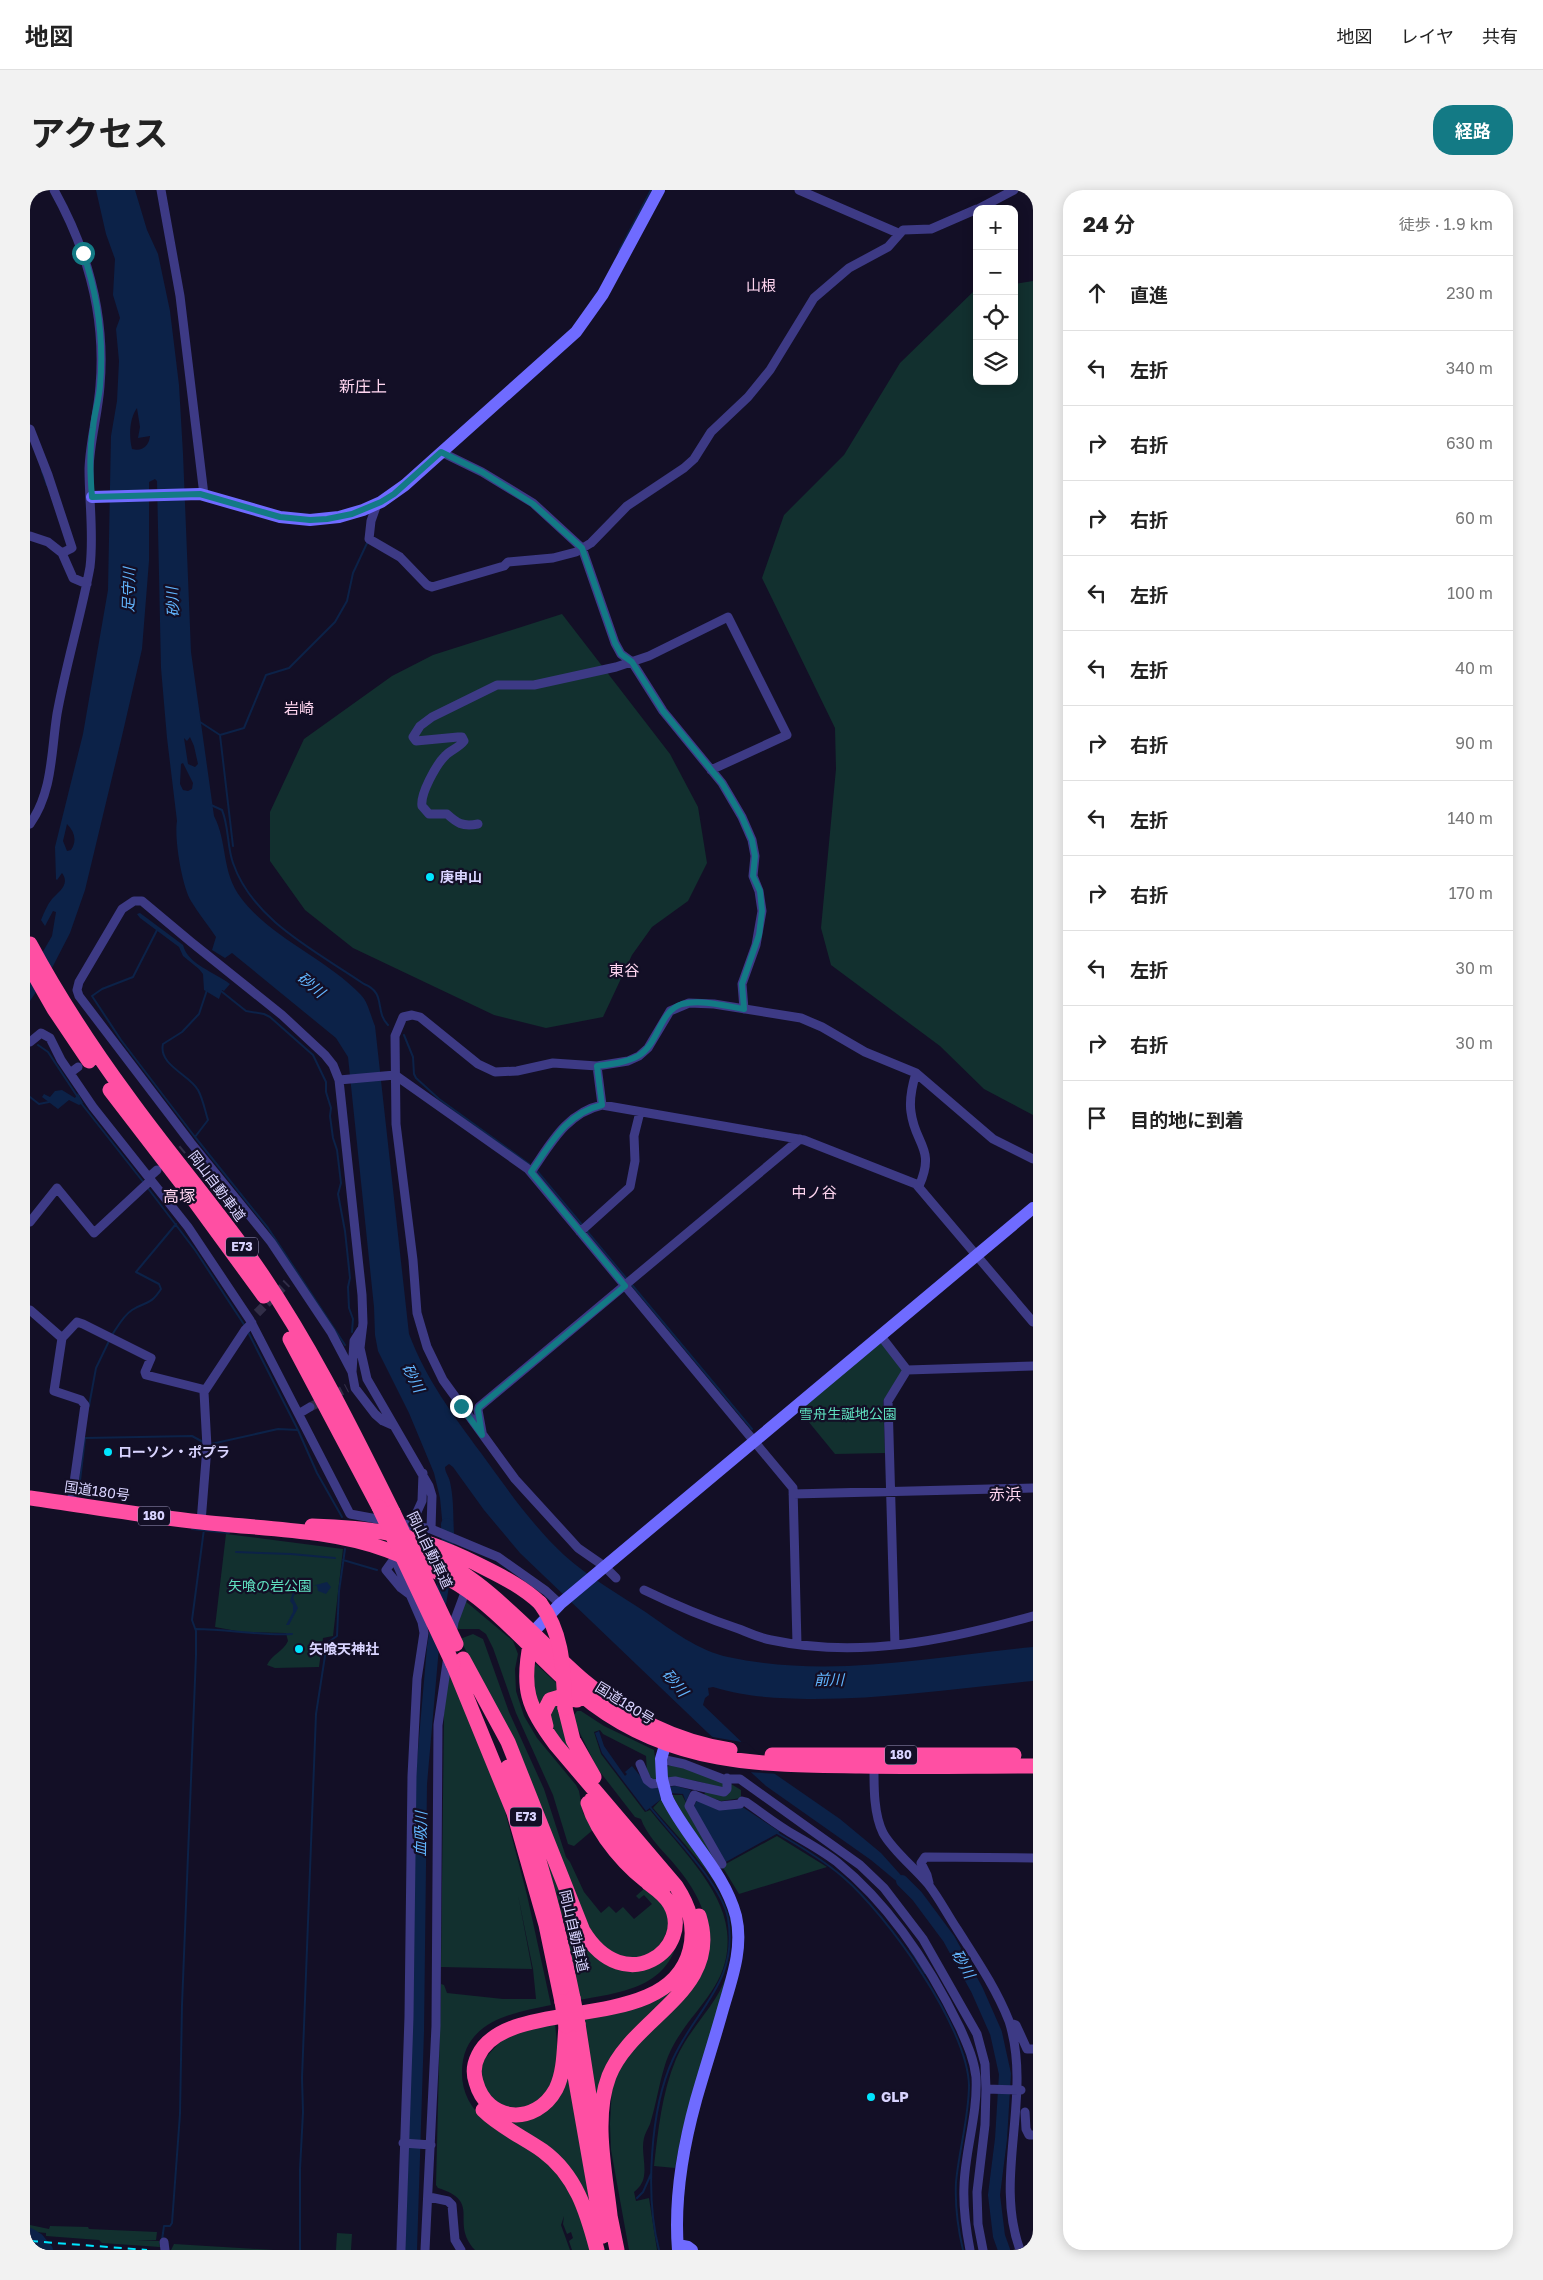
<!DOCTYPE html>
<html lang="ja">
<meta charset="utf-8">
<style>
body{margin:0;font-family:"Golos Text","Noto Sans JP",sans-serif;background:#f2f2f2;color:#222}
.controls{position:absolute;right:15px;top:15px;display:grid;overflow:hidden;border-radius:10px;box-shadow:0 2px 12px #0003}
.controls button{width:45px;height:45px;display:grid;place-items:center;padding:0;border:0;border-bottom:1px solid #e0e0e0;background:#fff;color:#222;font:25px sans-serif}
.stop{position:absolute;width:15px;height:15px;margin:-11px;border:4px solid #137a85;border-radius:50%;background:#fff}
.stop.end{background:#137a85;border-color:#fff;box-shadow:0 1px 5px #0008}
.list{margin:0;padding:0;list-style:none}
h2{display:flex;justify-content:space-between;align-items:center;height:65px;margin:0;padding:0 20px;font-size:21px}
h2 small{font-size:16px;font-weight:400;color:#767676}
.list li{display:grid;grid-template-columns:32px 1fr auto;gap:15px;align-items:center;box-sizing:border-box;height:75px;padding:0 20px;border-top:1px solid #e0e0e0}
.list b{display:block;font-size:19px;white-space:nowrap}
.list em{font-size:16px;font-style:normal;color:#767676}
.icon{flex:none;width:28px;height:28px;fill:none;stroke:currentColor;stroke-width:2;stroke-linecap:round;stroke-linejoin:round}
.map{position:relative;flex:none;width:1003px;height:2060px;overflow:hidden;border-radius:20px}
header{display:flex;align-items:center;gap:30px;box-sizing:border-box;height:70px;padding:0 25px;background:#fff;border-bottom:1px solid #e0e0e0}
header strong{font-size:24px}
nav{display:flex;gap:28px;margin-inline-start:auto;font-size:18px}
.intro{display:flex;align-items:center;justify-content:space-between;box-sizing:border-box;height:120px;padding:0 30px}
h1{margin:0;font-size:35px}
.button{padding:12px 22px;border-radius:20px;background:#137a85;color:#fff;font-size:18px;font-weight:700}
main{display:flex;gap:30px;padding:0 30px}
aside{flex:1;background:#fff;border-radius:20px;box-shadow:0 2px 12px #0003}
.map>svg:first-child{display:block}
</style>
<header>
<strong>地図</strong>
<nav><a>地図</a><a>レイヤ</a><a>共有</a></nav>
</header>
<div class="intro"><h1>アクセス</h1><a class="button">経路</a></div>
<main>
<div class="map">
<svg width="1003" height="2060" viewBox="0 0 1003 2060">
<rect width="100%" height="100%" fill="#130f26"/>
<path fill="#12302f" d="M1003,91v834l-49,-26 -44,-43 -109,-81 -10,-37 15,-159 -1,-41 -73,-150 22,-63 60,-60 56,-92 76,-74 1,92h37v-97z
M532,424l108,140 28,53 9,56 -19,38 -36,26 -20,28 -29,62 -57,11 -52,-13 -141,-67 -48,-38 -35,-49v-49l34,-73 88,-63 41,-21z
M851,1152l22,28 -20,31 2,52 -50,1 -36,-44z
M196,1344l117,15 -10,87 -10,2 -4,29 -44,1 -8,-3c5,-11 16,-13 21,-24l-2,-8 -44,-1 -27,-5z
M434,1410l49,41 5,13 -3,15 1,22 8,25 13,22 39,47 3,6 4,22 11,16 -20,17 -6,-2 -15,-49 -37,-82 -23,-65 -7,-14 -7,-5h-21l-2,-2z
M443,1444l10,5 26,73 35,77 22,68 4,5 14,30 17,21 8,-7 7,7 7,-6 11,12 18,-15 -8,-9 -5,4 -3,-3 11,-10c5,6 14,13 18,20 13,24 -12,58 -38,52 -17,-4 -25,-14 -37,-26l-108,-249 -22,-44z
M506,1474l32,30 -29,14 -5,-2v-40z
M418,1479l43,103 14,39 22,84 24,110c-40,8 -90,17 -89,69 0,18 9,35 23,46 20,16 48,27 66,45 23,23 30,55 40,85h-19l-3,-9 4,-3 -2,-6 -4,2 -4,-10 1,-8 -3,9 9,25h-95c-26,-28 8,-48 -37,-62l-2,-3 5,-201 3,1 3,8 56,6h33l-3,-30 -15,-74 14,74 -91,-2 3,-254z
M527,1514l26,63 -30,-37 -3,-20z
M547,1521h4l23,15 50,24 4,30h-5l-6,-7 -1,-17 -43,-22 -3,-4 -6,2 7,22 44,58 5,-2c26,33 73,78 77,121 7,61 -46,82 -62,134 -6,19 -9,40 -15,59 -2,5 -5,9 -6,14 -3,12 2,26 0,38 -1,7 -5,12 -10,16l2,9 13,-3 8,52h-28l-18,-100 -1,-26 2,-37 9,-22 88,-127c-3,-33 -20,-58 -41,-81 -10,-11 -22,-24 -27,-38l-6,-2 -38,-49 -23,-47 -1,-5z
M640,1575l12,2 41,15 1,4 -3,2 -24,-7 -30,-3v-11z
M701,1594l10,6v8l-20,3 -17,-6 2,-4 25,-2z
M642,1605h10l41,77 -27,-35z
M632,1608c31,70 86,85 67,176l-48,161 -6,33 -21,-2c4,-35 8,-74 22,-107 10,-23 26,-40 39,-60 20,-31 23,-69 8,-102 -13,-28 -49,-64 -70,-89z
M501,1617l48,124 57,37 43,-34c-9,53 -55,58 -100,66l-12,-66z
M747,1646l50,31 -88,27 -17,-28z
M659,1787l-56,54 -34,82 -16,-95z
M525,1833l3,32 -5,30 -19,21 -27,2c-23,-16 -25,-15 -27,-44l27,-30z
M536,1875l26,149 -9,-20 -87,-81 35,4z
M0,2035l19,4 1,-3 38,1 1,2 68,3 -1,8h-21l24,1 1,6 -58,-4 -3,-3 -53,-4v-3l-10,-1 -6,-3z
M307,2043l15,1 -1,16h-15z
M144,2054l100,6h-103z"/>
<path fill="#0c2248" fill-rule="evenodd" d="M66,0h39l12,40 11,24 12,57 9,74 4,69 8,198 23,164c14,27 7,56 27,82 31,41 85,60 120,97 7,7 10,22 14,31l34,308c17,45 44,81 72,119 26,36 51,72 83,102 24,22 56,40 83,58 24,17 52,38 81,44 102,22 204,0 305,-10v34c-73,7 -146,18 -219,18 -39,-1 -63,-1 -101,-12l-5,1 1,7 -4,3 -2,7 72,69 65,45 41,34 35,39 -4,2 -41,-34 -105,-74 -59,-54 -187,-179 -36,-43 -31,-43 -4,-3 -4,3c0,6 4,9 5,15 4,17 3,35 4,52l-11,-5 -3,-31 -6,-25 -25,-60 -31,-62 -3,-16 -1,-28 -26,-250 -12,-19 -104,-85 -7,5 -13,-8 4,-13c-8,-12 -18,-24 -25,-36 -9,-15 -17,-63 -14,-80l-10,-83 -6,-70 -4,-187 -2,-2 -6,3v79l-7,88 -20,87 -37,154 -15,43 -17,33 -23,35v-27l22,-38 4,-24 -3,-1 -8,15 -4,-6c3,-7 6,-15 11,-21 8,-8 18,-15 10,-26l-5,7 -1,-1 -1,-32 28,-113 25,-144 3,-154 6,-35 2,-40 -3,-32 4,-11 -7,-23 2,-36 -9,-25zM107,218l3,19 -2,11 12,-2c-1,10 -8,16 -18,13 -3,-12 -3,-30 5,-41zM160,547l4,9 4,18 -3,3 -7,-3 -4,-26 3,3zM153,573l10,20 -1,6 -4,2 -5,-1 -3,-6 1,-20zM37,634c8,8 10,17 4,26l-4,1 -4,-10z
M110,723l43,32c5,20 32,27 47,39l-6,7 -2,-1 -3,9 -15,-9 -1,-16 -4,-5 -16,-13 -4,-9 -39,-29 -3,-4z
M32,900l13,8 3,-5 5,10 -4,2 -10,-5 -11,9 -16,-12 2,-3 6,3 5,-6z
M297,1392l4,5 -5,7 -8,-3 -1,-5 -3,-1 -9,6 -10,2 -2,5 5,10 -9,17h-3l7,-13v-7l-3,-4 3,-9c9,-5 24,-7 34,-10z
M569,1541l5,15 21,30 2,-2 -2,-2 7,-6 18,22 26,-2 15,4 -5,12 -3,-8 -14,-1 -23,18 -44,-58 -7,-20z
M667,1609l44,7 39,26 -56,31 -31,-54z"/>
<path fill="#130f26" d="M677,1546l40,7 33,31 -33,-2z"/>
<g fill="none" stroke-linecap="round" stroke-linejoin="round">
<path stroke="#0c2248" stroke-width="2" d="M589,61l32,-61
M12,281l5,14
M170,532l20,13 13,111
M190,545l24,-7 22,-53 23,-7 46,-46 12,-21 6,-28 15,-32
M181,615l11,5c7,17 5,36 11,53 20,58 83,88 131,121 23,9 10,27 24,41
M127,740l-24,47 -31,12 -10,7 29,44 74,97
M177,800l-8,24 -17,18 -19,12c-5,21 27,31 35,46 5,9 7,21 10,30l-13,17 73,91 77,117
M191,801l25,20 18,3 6,3 43,38 13,27v10l5,16 -1,8 3,22 4,12 4,33 -3,11 7,37 5,47 -2,9 1,21 4,11 -1,13
M374,845l9,22 1,17 2,4 23,21 90,65
M8,855l10,7 29,44
M0,907l9,7 10,-2
M51,913l63,80
M507,981l46,55
M117,997l48,63 50,76
M556,1040l40,48
M602,1095l120,144
M82,1145c6,-9 11,-19 20,-25 14,-9 18,-4 29,-21l-2,-5 -23,-12 40,-48
M59,1216l7,-38 13,-27
M268,1240l19,43 25,44
M181,1257v-3l67,-15 20,1 -51,-100
M48,1308l7,-60 107,-2 11,6
M162,1339l37,4
M206,1362l55,2 44,4
M313,1370l34,10
M166,1439c32,0 64,7 96,5
M620,1617c22,28 71,76 78,111 11,64 -32,90 -55,141 -23,50 -28,138 -14,191
M747,1643c23,13 46,27 66,44 44,38 124,149 126,208 0,32 -10,65 -13,97 -1,21 2,47 7,68
M880,1759l15,24
M607,2008l6,-6 8,-18
M132,2050l2,-14h6l2,-3 8,-109 2,-109 14,-350v-24l-4,-11 12,-91
M270,2060v-81l3,-57 -1,-34 14,-364 11,-71 10,-7 2,-45 6,-42"/>
<path stroke="#0c2248" stroke-width="12" d="M872,1691l15,15 32,43 28,51 19,43 9,41 -4,65 -7,56 5,41 5,14
M0,2044l8,5 9,11
M381,2060l7,-219 3,-247 12,-137 15,-92 -1,-31"/>
<path stroke="#312d47" stroke-width="9" stroke-dasharray="9 4.5" stroke-linecap="butt" d="M141,969l12,-10
M227,1123l30,-30
M280,1217l37,-19"/>
<path stroke="#3d3a85" stroke-width="9" d="M131,0l19,106 24,199
M769,0l99,43
M948,19l36,-19
M0,239l18,46 24,73 -10,5
M411,262l41,20 51,31 49,45 33,95 6,11 11,8 31,49 59,72 20,34 10,23 3,16 -2,20 6,15 3,20 -6,34 -14,39 2,25
M347,314l-6,17 -2,18 31,18 27,28 5,2 72,-21 4,-4 45,-4 23,-6 15,-9 36,-37 57,-38 10,-9 17,-27 37,-35 22,-27 44,-72 35,-30 39,-21 15,-17 28,-1 46,-20
M0,346l18,6 14,11 11,25 14,6
M0,634c23,-33 21,-72 27,-110 9,-50 24,-98 33,-147 4,-33 -1,-65 -1,-98 1,-29 9,-55 11,-83 6,-70 -12,-135 -46,-196
M448,634c-16,3 -21,-1 -31,-10h-18l-7,-8c-2,-12 14,-41 23,-50 5,-6 14,-8 19,-15l-2,-4h-4l-42,4 -3,-4 7,-11 12,-9 65,-32h37l82,-18 33,-11 79,-39 59,118 -76,35
M0,852l11,-9 9,5 11,22 32,47 95,120 62,93 100,194 81,15 67,28 48,34 14,13
M567,876l5,39
M40,883l8,-6
M886,883c-4,13 -7,26 -5,39 4,33 25,36 8,74
M309,890l56,-5 133,94 265,319 4,156
M501,982c19,-27 35,-59 71,-67l202,35 112,44 117,138
M119,987l8,-7
M0,1032l27,-34 37,45 57,-53
M550,1042l50,-45 5,-26 -1,-25 6,-24
M0,1120l32,28 15,-16 6,2 68,34 -6,14 1,3 56,14 2,3 3,55 -6,75
M850,1145l27,35
M32,1148l-8,53 27,9 4,5 -14,99
M877,1180l126,-4
M322,1182l2,-31 7,-11
M174,1202l41,-62 7,-7
M270,1223l10,-6
M362,1235l-9,-4 -8,-7 -20,-26 -3,-16 -21,-40 -60,-90 -80,-99 -112,-147 -2,-6 2,-8 43,-73 12,-8h8l49,41 91,73 43,40 8,10 6,15 23,215 1,28 -3,25 7,31 62,107 3,10 -1,33
M452,1242l-4,-22 1,-3 321,-268
M763,1304l240,-6
M382,1333l10,-22 1,-28
M363,1365l29,67 2,11 -7,46 -5,97 -3,241 -8,233
M361,1373l-5,7 15,18 8,6
M586,1388l-12,-12 -26,-18 -63,-69 -72,-99 -16,-33 -10,-34 -4,-53 -17,-136 -1,-88 8,-19 9,-2 8,2 58,47 17,8 22,-1 36,-8 44,3 31,-5 11,-5 9,-8 22,-37 19,-8 25,1 87,14 21,9 43,25 51,21 77,66 40,20
M614,1400c31,15 62,28 95,39 10,4 21,9 32,11 89,19 177,0 262,-24
M422,1444l2,-12 13,-35
M865,1455l-7,-244 19,-31
M631,1569l23,5 39,15h17l120,86 24,23 39,51 54,95 8,30 1,25 -1,36 -8,67 1,32 5,26
M844,1572c0,21 -1,51 9,71 10,18 32,35 45,51 11,14 19,30 29,45 19,30 39,59 52,92 24,76 -16,155 11,229
M610,1574l7,16 5,4 23,-3 49,11 3,-3v-11
M692,1674l-33,-58 5,-11 26,11 20,-2 2,-3 4,1c16,11 32,24 50,34 14,8 28,16 41,26 54,44 93,104 123,166 7,16 14,31 16,49 2,37 -11,73 -12,109 -1,21 2,43 6,64
M899,1693l-2,-8 -6,-12 4,-6 108,1
M983,1834l3,1 11,24h6
M956,1899l35,1
M995,1922l1,17 3,6h4
M373,1953l28,2
M399,2007l19,4 4,4 3,35 6,10
M134,2052l1,8
M395,2060l11,-224 2,-301 10,-69"/>
<path stroke="#6f6bff" stroke-width="12" d="M62,307l108,-3 80,23 30,3 29,-3 24,-7 18,-8 24,-17 171,-153 27,-38 56,-104
M503,1442l27,-28 473,-396
M632,1589l-1,-20 7,-24
M637,1608c20,41 57,73 69,118 8,34 -6,67 -15,100 -8,28 -17,56 -25,84 -13,47 -22,101 -18,150
M648,2055l10,2 4,3"/>
<path stroke="#ff4fa3" stroke-width="15" d="M0,754c29,54 62,104 98,153 38,53 81,103 119,156 58,81 102,170 146,259
M0,777l24,42 35,52
M80,900l76,99 78,107
M260,1149l89,168
M0,1308c57,8 114,18 171,24 60,7 130,7 186,28 32,12 64,27 91,48 41,32 73,74 115,106 82,61 169,61 267,62 58,1 115,0 173,0
M282,1336c69,2 112,10 173,42 20,10 39,20 55,35
M371,1354c77,22 125,87 183,137 41,35 92,61 146,69
M501,1450c-10,48 -4,66 25,105l120,141c13,20 20,40 14,64 -21,87 -183,43 -212,106 -4,8 -5,17 -2,26 11,41 60,44 80,7 9,-18 8,-43 10,-63
M433,1469l45,83 75,189c42,69 112,17 87,-27 -5,-9 -14,-15 -22,-21
M423,1474l61,149 32,112 16,77
M535,1518l8,32 21,37
M516,1536l-3,-12 7,-14 10,-3 17,3
M742,1565h242
M478,1577c28,76 49,152 65,231
M562,1609l16,23 55,67
M558,1613c10,32 40,67 68,85
M548,1834l17,110
M539,1852l34,194
M453,1920c17,17 40,27 60,41 33,24 44,61 54,99
M578,2016l9,44
M580,2025c-5,-44 -17,-97 -1,-139 23,-59 114,-85 90,-160"/>
<path stroke="#00e5ff" stroke-width="2" stroke-dasharray="8 6" stroke-linecap="butt" d="M0,2051l117,9"/>
<path stroke="#6f6bff" stroke-width="12" d="M632,1589l5,19"/>
<path stroke="#ff4fa3" stroke-width="15" d="M349,1317l74,157
M363,1322l63,132
M510,1413c24,32 23,67 25,105
M543,1808l5,26
M532,1812l4,24"/>
</g>
<g fill="none" stroke-linecap="round" stroke-linejoin="round">
<path stroke="#137a85" stroke-width="6" d="M53,63c15,43 21,88 17,133 -1,14 -6,28 -7,42 -4,23 -3,46 -1,69l108,-3 80,23 30,3 17,-1 25,-5 29,-12 13,-8 47,-42 41,20 51,32 49,44 33,95 6,11 11,8 31,49 59,72 20,34 10,23 3,16 -2,20 7,15 2,20 -3,24 -17,49 2,25c-19,-3 -43,-10 -62,-5 -23,7 -23,40 -44,52 -12,7 -28,8 -41,10l5,39c-36,8 -52,40 -71,67l94,114 -146,121 -1,3 4,25 -21,-29"/>
</g>
<g fill="#00e5ff" stroke="#130f26" stroke-width="2">
<circle cx="400" cy="687" r="5"/>
<circle cx="78" cy="1262" r="5"/>
<circle cx="269" cy="1459" r="5"/>
<circle cx="841" cy="1907" r="5"/>
</g>
<g text-anchor="middle" stroke-width="4.5" stroke-linejoin="round" paint-order="stroke">
<g fill="#130f26" stroke="#9e99be" stroke-width="1">
<rect x="196" y="1047.5" width="32" height="19" rx="4"/>
<rect x="108" y="1316.5" width="32" height="19" rx="4"/>
<rect x="855" y="1555.5" width="32" height="19" rx="4"/>
<rect x="480" y="1617.5" width="32" height="19" rx="4"/>
</g>
<g font-size="12" font-weight="bold" fill="#d9d4ff">
<text x="212" y="1061">E73</text>
<text x="124" y="1330">180</text>
<text x="871" y="1569">180</text>
<text x="496" y="1631">E73</text>
</g>
<g font-size="14" font-weight="bold" fill="#d9d4ff" stroke="#130f26" text-anchor="start">
<text x="410" y="692">庚申山</text>
<text x="88" y="1267">ローソン・ポプラ</text>
<text x="279" y="1464">矢喰天神社</text>
<text x="851" y="1912">GLP</text>
</g>
<g font-size="14" fill="#d9d4ff" stroke="#130f26">
<text transform="translate(187 996) rotate(53)" y="5">岡山自動車道</text>
<text transform="translate(67 1301) rotate(8)" y="5">国道180号</text>
<text transform="translate(400 1360) rotate(64)" y="5">岡山自動車道</text>
<text transform="translate(595 1513) rotate(32)" y="5">国道180号</text>
<text transform="translate(544 1741) rotate(77)" y="5">岡山自動車道</text>
</g>
<g font-size="14" fill="#5fe0c0" stroke="#130f26">
<text x="818" y="1229">雪舟生誕地公園</text>
<text x="240" y="1401">矢喰の岩公園</text>
</g>
<g font-size="15" fill="#ffd6f0" stroke="#130f26">
<text x="731" y="101">山根</text>
<text x="269" y="524">岩崎</text>
<text x="594" y="786">東谷</text>
<text x="784" y="1008">中ノ谷</text>
</g>
<g font-size="15" font-style="italic" fill="#62b6ff" stroke="#130f26">
<text transform="translate(99 400) rotate(-89)" y="5">足守川</text>
<text transform="translate(143 412) rotate(-93)" y="5">砂川</text>
<text transform="translate(281 795) rotate(39)" y="5">砂川</text>
<text transform="translate(383 1188) rotate(63)" y="5">砂川</text>
<text x="799" y="1495">前川</text>
<text transform="translate(645 1493) rotate(50)" y="5">砂川</text>
<text transform="translate(391 1644) rotate(-89)" y="5">血吸川</text>
<text transform="translate(933 1774) rotate(61)" y="5">砂川</text>
</g>
<g font-size="16" fill="#ffd6f0" stroke="#130f26">
<text x="333" y="202">新庄上</text>
<text x="149" y="1012">高塚</text>
<text x="975" y="1310">赤浜</text>
</g>
</g>
</svg>
<div class="controls">
<button>+</button>
<button>−</button>
<button><svg class="icon" aria-label="locate" viewBox="0 0 24 24"><circle cx="12" cy="12" r="6"/><path d="M12 2v4M12 18v4M2 12h4M18 12h4"/></svg></button>
<button><svg class="icon" aria-label="layers" viewBox="0 0 24 24"><path d="M12 4l9 5-9 5-9-5zM3 14l9 5 9-5"/></svg></button>
</div>
<div class="stop" style="left:53px;top:63px"></div>
<div class="stop end" style="left:431px;top:1216px"></div>
</div>
<aside>
<h2>24 分<small>徒歩 · 1.9 km</small></h2>
<ul class="list">
<li><svg class="icon" aria-label="ahead" viewBox="0 0 24 24"><path d="M12 20V5M6 11l6-6 6 6"/></svg><div><b>直進</b></div><em>230 m</em></li>
<li><svg class="icon" aria-label="left" viewBox="0 0 24 24"><path d="M17 20v-9H6M10 6l-5 5 5 5"/></svg><div><b>左折</b></div><em>340 m</em></li>
<li><svg class="icon" aria-label="right" viewBox="0 0 24 24"><path d="M7 20v-9h11M14 6l5 5-5 5"/></svg><div><b>右折</b></div><em>630 m</em></li>
<li><svg class="icon" aria-label="right" viewBox="0 0 24 24"><path d="M7 20v-9h11M14 6l5 5-5 5"/></svg><div><b>右折</b></div><em>60 m</em></li>
<li><svg class="icon" aria-label="left" viewBox="0 0 24 24"><path d="M17 20v-9H6M10 6l-5 5 5 5"/></svg><div><b>左折</b></div><em>100 m</em></li>
<li><svg class="icon" aria-label="left" viewBox="0 0 24 24"><path d="M17 20v-9H6M10 6l-5 5 5 5"/></svg><div><b>左折</b></div><em>40 m</em></li>
<li><svg class="icon" aria-label="right" viewBox="0 0 24 24"><path d="M7 20v-9h11M14 6l5 5-5 5"/></svg><div><b>右折</b></div><em>90 m</em></li>
<li><svg class="icon" aria-label="left" viewBox="0 0 24 24"><path d="M17 20v-9H6M10 6l-5 5 5 5"/></svg><div><b>左折</b></div><em>140 m</em></li>
<li><svg class="icon" aria-label="right" viewBox="0 0 24 24"><path d="M7 20v-9h11M14 6l5 5-5 5"/></svg><div><b>右折</b></div><em>170 m</em></li>
<li><svg class="icon" aria-label="left" viewBox="0 0 24 24"><path d="M17 20v-9H6M10 6l-5 5 5 5"/></svg><div><b>左折</b></div><em>30 m</em></li>
<li><svg class="icon" aria-label="right" viewBox="0 0 24 24"><path d="M7 20v-9h11M14 6l5 5-5 5"/></svg><div><b>右折</b></div><em>30 m</em></li>
<li><svg class="icon" aria-label="arrive" viewBox="0 0 24 24"><path d="M6 21V4h12l-3 4 3 4H6"/></svg><div><b>目的地に到着</b></div></li>
</ul>
</aside>
</main>
